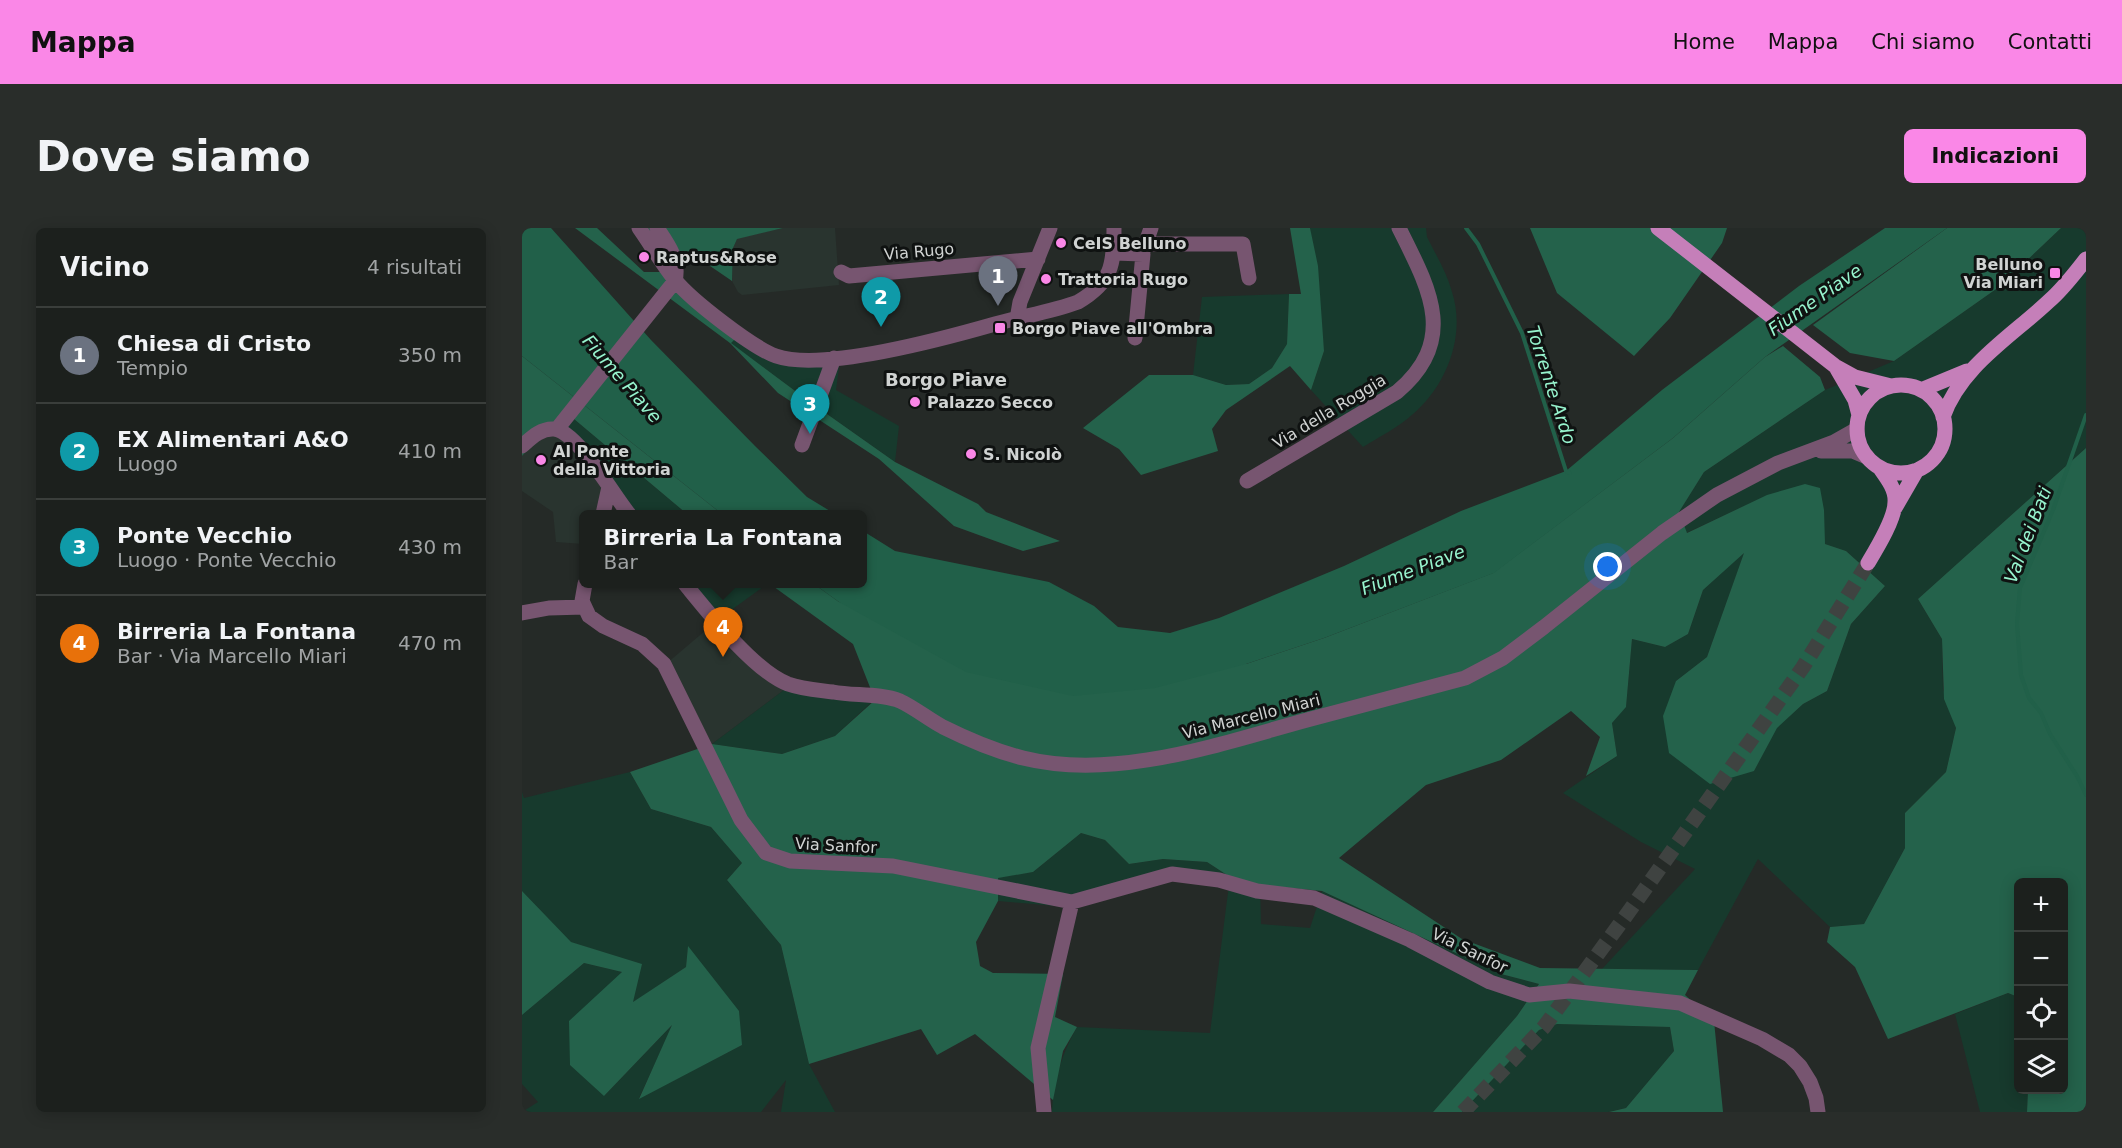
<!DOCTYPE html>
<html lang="it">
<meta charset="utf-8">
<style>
body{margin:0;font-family:"DejaVu Sans",sans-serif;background:#292d2a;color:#f1f3f6}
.controls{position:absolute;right:18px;bottom:18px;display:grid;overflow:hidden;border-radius:9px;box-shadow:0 3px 15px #0003}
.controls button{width:54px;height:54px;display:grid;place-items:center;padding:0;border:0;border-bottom:2px solid #3a3e3b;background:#1c201d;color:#f1f3f6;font:30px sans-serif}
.you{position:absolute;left:1086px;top:339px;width:21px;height:21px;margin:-15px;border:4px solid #fff;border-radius:50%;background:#1a73e8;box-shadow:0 0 0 9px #1a73e833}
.badge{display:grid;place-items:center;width:39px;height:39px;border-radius:50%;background:#fa87e7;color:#fff;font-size:20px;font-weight:700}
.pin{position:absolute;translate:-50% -50px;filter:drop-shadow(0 2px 3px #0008)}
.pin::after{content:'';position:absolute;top:32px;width:21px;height:18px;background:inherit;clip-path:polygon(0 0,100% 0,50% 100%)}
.popup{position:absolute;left:57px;top:282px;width:288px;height:78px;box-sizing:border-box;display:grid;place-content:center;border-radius:9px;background:#1c201d;filter:drop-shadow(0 2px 4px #0005);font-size:20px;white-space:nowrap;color:#a0a3a4}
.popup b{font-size:22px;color:#f1f3f6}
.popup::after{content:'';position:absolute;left:50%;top:100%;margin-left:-12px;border:12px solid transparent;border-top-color:#1c201d}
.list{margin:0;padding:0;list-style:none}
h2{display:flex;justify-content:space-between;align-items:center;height:78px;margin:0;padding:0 24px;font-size:26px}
h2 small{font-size:20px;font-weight:400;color:#a0a3a4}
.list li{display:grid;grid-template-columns:39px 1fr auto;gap:18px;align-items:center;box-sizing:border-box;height:96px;padding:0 24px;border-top:2px solid #3a3e3b}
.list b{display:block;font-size:22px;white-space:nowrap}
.list p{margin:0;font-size:20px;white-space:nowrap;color:#a0a3a4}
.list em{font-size:20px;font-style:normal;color:#a0a3a4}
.icon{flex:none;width:33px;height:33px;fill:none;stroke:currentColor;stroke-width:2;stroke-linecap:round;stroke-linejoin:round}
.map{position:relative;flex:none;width:1564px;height:884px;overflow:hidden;border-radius:9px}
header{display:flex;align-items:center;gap:36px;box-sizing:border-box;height:84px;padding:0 30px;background:#fa87e7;color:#111}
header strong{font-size:28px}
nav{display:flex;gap:33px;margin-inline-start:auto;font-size:21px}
.intro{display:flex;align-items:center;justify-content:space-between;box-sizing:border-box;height:144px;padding:0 36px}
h1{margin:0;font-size:42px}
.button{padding:15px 27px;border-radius:9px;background:#fa87e7;color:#111;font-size:21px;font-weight:700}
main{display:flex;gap:36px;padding:0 36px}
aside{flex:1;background:#1c201d;border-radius:9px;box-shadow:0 3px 15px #0003}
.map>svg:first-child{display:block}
</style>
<header>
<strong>Mappa</strong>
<nav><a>Home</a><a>Mappa</a><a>Chi siamo</a><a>Contatti</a></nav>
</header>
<div class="intro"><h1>Dove siamo</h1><a class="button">Indicazioni</a></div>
<main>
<aside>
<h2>Vicino<small>4 risultati</small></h2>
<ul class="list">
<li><span class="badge" style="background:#6b7280">1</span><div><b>Chiesa di Cristo</b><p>Tempio</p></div><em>350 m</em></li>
<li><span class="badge" style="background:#0f9aa8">2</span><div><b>EX Alimentari A&amp;O</b><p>Luogo</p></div><em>410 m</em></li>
<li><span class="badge" style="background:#0f9aa8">3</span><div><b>Ponte Vecchio</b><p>Luogo · Ponte Vecchio</p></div><em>430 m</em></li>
<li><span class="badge" style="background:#e8710a">4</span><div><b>Birreria La Fontana</b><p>Bar · Via Marcello Miari</p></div><em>470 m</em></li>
</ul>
</aside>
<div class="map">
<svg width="1564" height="884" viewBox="0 0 1564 884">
<rect width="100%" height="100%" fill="#252a27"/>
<path fill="#29342f" d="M261,0h52l4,57 -97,10 -4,-3 -6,-11 1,-33 4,-10z
M21,207h17l55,54 -15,25h-16l-1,30 -27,-2 -3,-30 -31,-21v-35z
M197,391l69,68 -76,57 -46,-80z"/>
<path fill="#173a2d" d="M788,0h116l1,9c9,18 20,36 25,55 14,43 -5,93 -39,122 -14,13 -34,23 -50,33l-52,-57 13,-39z
M1539,0h25v220l-168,151 24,40 1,50 13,39 -10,44 -41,41v35l-41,76 -34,3 -72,-68 -60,111 -96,-1 93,-100 -54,-27 -78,-49 54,-37 -5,-33 14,-17 6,-67 33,8 23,-13 15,-44 42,-39 -38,106 -31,24 78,90 22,-43 27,-24 24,-13 24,-67 34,-38 -39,-35 -22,-7v-34l-56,-15 -82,38 -7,-21 25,-40 121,-82 69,-29 105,-74z
M767,66l-2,50 -15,24 -23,16 -23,1 -33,-10 9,-78z
M216,108l37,24h65l-4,30 63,36 -4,36 -85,-60 -80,-59z
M52,191l113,95h-51l-76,-79z
M168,356h77l-48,35z
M266,459l87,12 -40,37 -53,18 -70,-10z
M108,544l21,37 60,18 31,36 -15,17 54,65 28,119 26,48h-54l5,-32 -25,32h-239l16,-10 -16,-18v-69l62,-52 38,9 -18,124 70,-73 -35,75 103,-53 -54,-98 -2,20 -54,36 9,-39 -71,-22 -48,-51v-99l2,6z
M559,605l24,7 24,24 34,-5 44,3 23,15 30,8 1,39 49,4 12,-37 179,83 38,10 -22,32 -84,96h-381c1,-30 10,-59 25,-85l133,6 20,-156 -54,-8 -109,38 -69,-6v-24l35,-5z
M1486,765l10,4v93h10l-1,22h-47l-25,-98z
M1035,796l113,3 4,24 -48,57 -18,4h-146l77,-82z"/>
<path fill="#24624b" d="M53,0h22l47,44h28l-33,-44h144l-46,11 -4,9 -1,33 -38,-26 -21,16 65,65 -7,7 79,59 85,60 83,42 8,8 74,29 -37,10 -69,-25 -75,-67 -101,-66 -48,-50z
M768,0h20l8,38 6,85 -13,39 -21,-24 -64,44 -14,19 6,22 -77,24 -22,-26 -36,-21 66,-53h44l33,10 23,-1 23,-16 15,-24 2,-50h12z
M1008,0h197l-5,15 -52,75 -36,38 -77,-63z
M1425,0h114l-62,59 -105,74 -44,-8 -37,-28z
M1261,118l37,31 5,13 -121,82 -25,40 8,21 80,-38 38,-11 15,4 4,22 1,34 21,7 39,35 -34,38 -24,67 -24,13 -26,24 -23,43 -44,13 -41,-31 -6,-37 13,-35 31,-24 37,-104 -41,37 -15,44 -23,13 -33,-8 -6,68 -14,16 5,33 -31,20 14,-39 -29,-26 -70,49 -75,25 -87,73 123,81 78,29 158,2 -13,25 29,26 9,91h-114l17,-4 48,-57 -4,-24 -113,-3 -18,6 -77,82h-29l84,-96 22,-32 -38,-10 -179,-83 -62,-6 -30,-8 -23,-15 -44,-3 -34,5 -24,-24 -24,-7 -48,39 -35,6v23l-22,41 4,24 13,7 70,1 -8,43 22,10 -14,24 -10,49 -78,-66 -38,21 -16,-26 -112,35 -28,-119 -54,-65 15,-17 -31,-36 -60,-18 -21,-37 82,-28 70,10 53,-18 40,-36 -22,-56 -83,-60h44l25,18 407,62 78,-26 169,-65 180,-135 92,-81z
M0,128l200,158h-35l-113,-95 -32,16 -20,21z
M1564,220v664h-59l1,-22h36v-208h-46v115l-10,-4 -120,46 -33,-72 -28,-25 3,-15 34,-3 41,-76v-35l41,-41 10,-44 -12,-29 -2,-60 -24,-40z
M0,663l49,51 71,22 -9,38 53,-35 2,-21 51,65 3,34 -103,54 33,-74 -68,71 -34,-31 -1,-44 53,-49 -38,-9 -62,52z"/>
<path fill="#216049" d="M0,0h29l100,112 104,106 52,51 28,17h-113l-200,-158z
M1363,0h62l-182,129 -92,81 -179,135 -170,65 -78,26 -91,24 -82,8 -107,-24 -127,-70 -25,-18h48l1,-53 32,20 154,31 45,24 24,21 52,6 49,-15 125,-52 117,-55 105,-40 96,-81 137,-104z"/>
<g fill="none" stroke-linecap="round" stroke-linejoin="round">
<path stroke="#216049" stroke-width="4" d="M944,0l12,16 44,89 44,138 4,2
M1564,187l-33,95 -33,78 -3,36 4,51 8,23 12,15 9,21 27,42 9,19"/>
<path stroke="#3f4341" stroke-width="15" stroke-dasharray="15 8" stroke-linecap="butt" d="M941,884l81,-85 81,-110 178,-250 65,-104"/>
<path stroke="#775570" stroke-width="15" d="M117,0c12,17 23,36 36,52 16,20 78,68 101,76 46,16 170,-18 219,-32 28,-8 56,-12 83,-22 34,-20 36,-37 36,-74
M624,16h97l6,34
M621,23l8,-23
M592,25l29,1 -8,84
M319,44l8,4 189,-17
M495,91l3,-17 30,-74
M35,201l118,-148c5,-21 -7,-37 -18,-53
M280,217l32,-87
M0,218c9,-8 19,-18 32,-17 23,2 60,67 75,85
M1299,223h32l14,6
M725,253l150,-89c62,-52 32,-104 2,-164
M81,286l6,-27
M63,356l-3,17 7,15 14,10 39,18 22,20 77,156 25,33 24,8 103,5 179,36 100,-28 47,6 38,11 57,7 96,42 80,42 39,13 40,-4 111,12 82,36 27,16 11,11 10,16 6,16 2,14
M163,356c23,28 69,87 103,100 14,5 30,6 45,8 21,4 47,1 67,9 15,7 28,18 43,26 26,13 52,24 80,31 92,23 196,-14 284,-38 53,-14 105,-28 158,-42l38,-20 41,-31 118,-94 55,-38 61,-32 56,-21 23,-13
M0,385l27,-5 35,-1
M522,884l-6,-64 34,-146"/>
<path stroke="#c57fb9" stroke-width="15" d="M1136,0l177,138 20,11 36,9
M1315,141l18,31 4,15
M1335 201a44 44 0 1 1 88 0a44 44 0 1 1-88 0Z
M1399,162l46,-19
M1421,189c18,-51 69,-81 106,-116 14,-12 26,-28 37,-42
M1373,280l22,-38
M1346,335c9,-15 27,-44 27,-61 1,-13 -9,-25 -16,-35"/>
</g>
<g fill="#fa87e7" stroke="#0f1211" stroke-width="2">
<circle cx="539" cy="15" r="6"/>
<circle cx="122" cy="29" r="6"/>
<rect x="1527" y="39" width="12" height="12" rx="3"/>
<circle cx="524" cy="51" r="6"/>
<rect x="472" y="94" width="12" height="12" rx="3"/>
<circle cx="393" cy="174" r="6"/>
<circle cx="449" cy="226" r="6"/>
<circle cx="19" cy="232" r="6"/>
</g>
<g text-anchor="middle" stroke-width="6" stroke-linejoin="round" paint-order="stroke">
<g font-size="16" font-weight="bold" fill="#d0d3d2" stroke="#0f1211" text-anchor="start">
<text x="551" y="21">CeIS Belluno</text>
<text x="134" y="35">Raptus&amp;Rose</text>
<text x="1521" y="42" text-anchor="end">Belluno<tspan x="1521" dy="18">Via Miari</tspan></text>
<text x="536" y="57">Trattoria Rugo</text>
<text x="490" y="106">Borgo Piave all'Ombra</text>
<text x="405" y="180">Palazzo Secco</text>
<text x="31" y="229">Al Ponte<tspan x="31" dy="18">della Vittoria</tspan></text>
<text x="461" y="232">S. Nicolò</text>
</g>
<g font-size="16" fill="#d0d3d2" stroke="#0f1211">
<text transform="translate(397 23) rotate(-5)" y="6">Via Rugo</text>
<text transform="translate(807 183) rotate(-31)" y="6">Via della Roggia</text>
<text transform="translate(729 488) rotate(-14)" y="6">Via Marcello Miari</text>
<text transform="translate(314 617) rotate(3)" y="6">Via Sanfor</text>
<text transform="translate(948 722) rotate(26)" y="6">Via Sanfor</text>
</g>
<g font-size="18" font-style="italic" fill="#97f4ce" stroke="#0f1211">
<text transform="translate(1293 72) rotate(-35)" y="6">Fiume Piave</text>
<text transform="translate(100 151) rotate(49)" y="6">Fiume Piave</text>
<text transform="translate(1029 157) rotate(72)" y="6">Torrente Ardo</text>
<text transform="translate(1506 307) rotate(-69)" y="6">Val dei Bati</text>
<text transform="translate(891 342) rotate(-21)" y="6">Fiume Piave</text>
</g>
<g font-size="18" font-weight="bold" fill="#d0d3d2" stroke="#0f1211">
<text x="424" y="158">Borgo Piave</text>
</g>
</g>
</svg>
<div class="controls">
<button>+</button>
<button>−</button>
<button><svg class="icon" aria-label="locate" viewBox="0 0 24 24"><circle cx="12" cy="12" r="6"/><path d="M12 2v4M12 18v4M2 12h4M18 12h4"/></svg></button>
<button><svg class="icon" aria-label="layers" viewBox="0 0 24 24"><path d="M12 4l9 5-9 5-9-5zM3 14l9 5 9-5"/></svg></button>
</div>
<div class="you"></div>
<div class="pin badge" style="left:476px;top:78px;background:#6b7280">1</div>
<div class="pin badge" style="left:359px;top:99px;background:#0f9aa8">2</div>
<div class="pin badge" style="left:288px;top:206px;background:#0f9aa8">3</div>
<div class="pin badge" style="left:201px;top:429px;background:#e8710a">4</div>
<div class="popup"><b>Birreria La Fontana</b>Bar</div>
</div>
</main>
